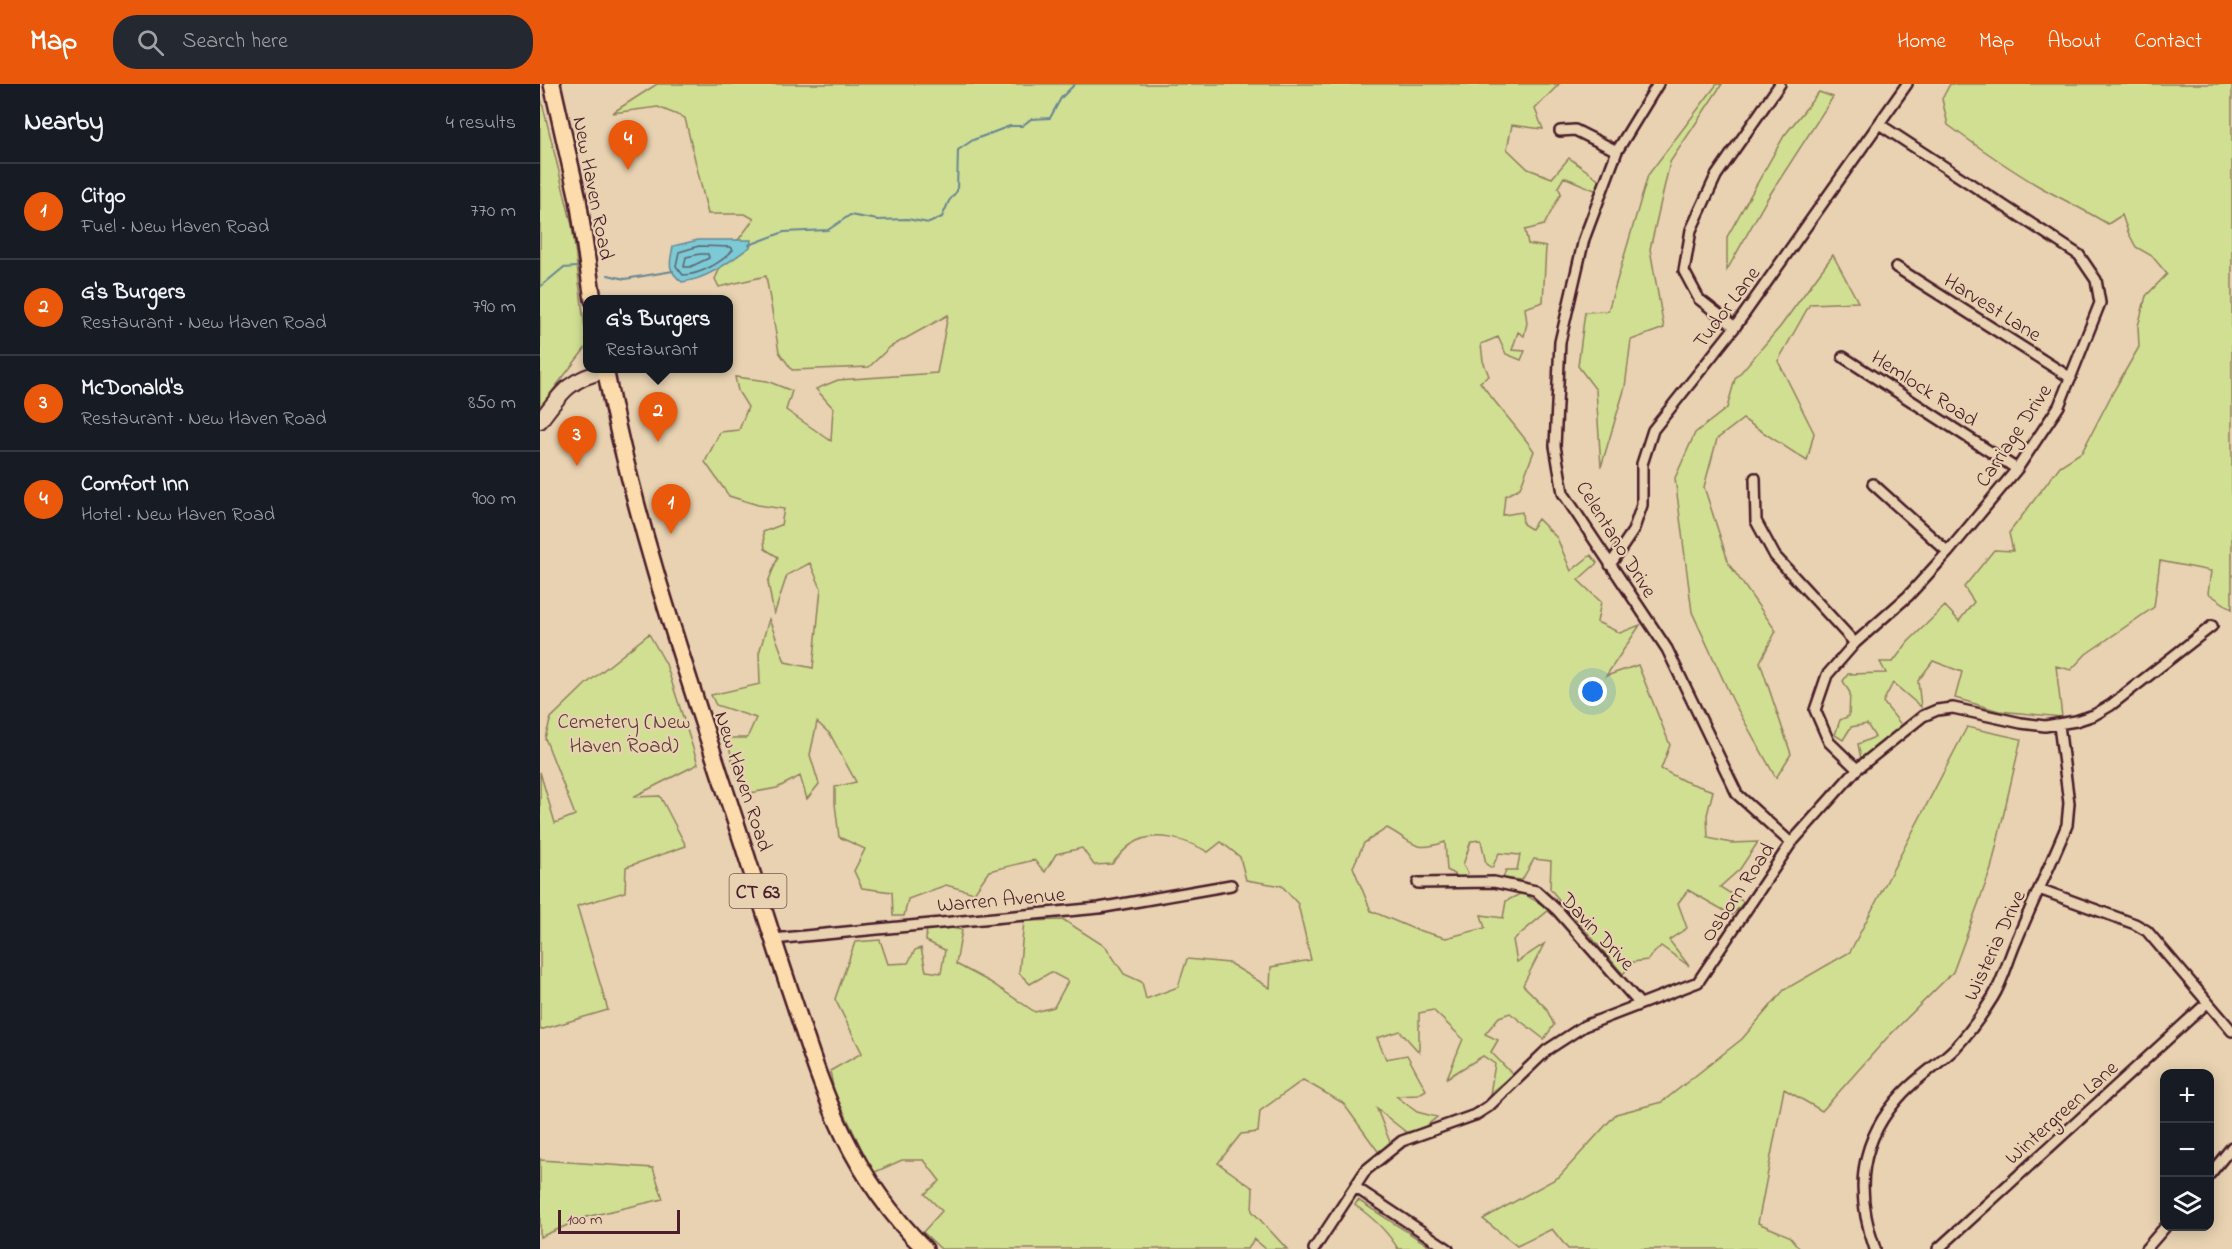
<!DOCTYPE html>
<meta charset="utf-8">
<style>
body{margin:0;font-family:"Indie Flower",sans-serif;background:#242831;color:#f1f3f6}
.controls{position:absolute;right:18px;bottom:18px;display:grid;overflow:hidden;border-radius:12px;box-shadow:0 3px 15px #0003}
.controls button{width:54px;height:54px;display:grid;place-items:center;padding:0;border:0;border-bottom:2px solid #363941;background:#171b24;color:#f1f3f6;font:30px sans-serif}
.scale{position:absolute;left:18px;bottom:15px;width:122px;box-sizing:border-box;padding-left:6px;border:3px solid #4a1f2b;border-top:0;font-size:16px;line-height:21px;white-space:nowrap;color:#4a1f2b;-webkit-text-stroke:4px #e8d2b1;paint-order:stroke}
.you{position:absolute;left:1053px;top:608px;width:21px;height:21px;margin:-15px;border:4px solid #fff;border-radius:50%;background:#1a73e8;box-shadow:0 0 0 9px #1a73e833}
.badge{display:grid;place-items:center;width:39px;height:39px;border-radius:50%;background:#ea580c;color:#fff;font-size:20px;font-weight:700}
.pin{position:absolute;translate:-50% -50px;filter:drop-shadow(0 2px 3px #0008)}
.pin::after{content:'';position:absolute;top:32px;width:21px;height:18px;background:inherit;clip-path:polygon(0 0,100% 0,50% 100%)}
.popup{position:absolute;left:43px;top:211px;width:150px;height:78px;box-sizing:border-box;display:grid;place-content:center;border-radius:12px;background:#171b24;filter:drop-shadow(0 2px 4px #0005);font-size:20px;white-space:nowrap;color:#9ea1a6}
.popup b{font-size:22px;color:#f1f3f6}
.popup::after{content:'';position:absolute;left:50%;top:100%;margin-left:-12px;border:12px solid transparent;border-top-color:#171b24}
.list{margin:0;padding:0;list-style:none}
h2{display:flex;justify-content:space-between;align-items:center;height:78px;margin:0;padding:0 24px;font-size:26px}
h2 small{font-size:20px;font-weight:400;color:#9ea1a6}
.list li{display:grid;grid-template-columns:39px 1fr auto;gap:18px;align-items:center;box-sizing:border-box;height:96px;padding:0 24px;border-top:2px solid #363941}
.list b{display:block;font-size:22px;white-space:nowrap}
.list p{margin:0;font-size:20px;white-space:nowrap;color:#9ea1a6}
.list em{font-size:20px;font-style:normal;color:#9ea1a6}
.icon{flex:none;width:33px;height:33px;fill:none;stroke:currentColor;stroke-width:2;stroke-linecap:round;stroke-linejoin:round}
.map{position:relative;flex:none;width:1692px;height:1165px;overflow:hidden}
header{display:flex;align-items:center;gap:36px;box-sizing:border-box;height:84px;padding:0 30px;background:#ea580c;color:#fff}
header strong{font-size:28px}
nav{display:flex;gap:33px;margin-inline-start:auto;font-size:21px}
.search{width:420px;height:54px;background:#242831;display:flex;align-items:center;gap:15px;box-sizing:border-box;padding:0 21px;border-radius:24px;color:#9ea1a6;font-size:22px}
main{display:flex}
aside{flex:1;background:#171b24}
.map>svg:first-child{display:block}
</style>
<header>
<strong>Map</strong>
<div class="search"><svg class="icon" aria-label="search" viewBox="0 0 24 24"><circle cx="10" cy="10" r="6"/><path d="M15 15l6 6"/></svg>Search here</div>
<nav><a>Home</a><a>Map</a><a>About</a><a>Contact</a></nav>
</header>
<main>
<aside>
<h2>Nearby<small>4 results</small></h2>
<ul class="list">
<li><span class="badge">1</span><div><b>Citgo</b><p>Fuel · New Haven Road</p></div><em>770 m</em></li>
<li><span class="badge">2</span><div><b>G's Burgers</b><p>Restaurant · New Haven Road</p></div><em>790 m</em></li>
<li><span class="badge">3</span><div><b>McDonald's</b><p>Restaurant · New Haven Road</p></div><em>850 m</em></li>
<li><span class="badge">4</span><div><b>Comfort Inn</b><p>Hotel · New Haven Road</p></div><em>900 m</em></li>
</ul>
</aside>
<div class="map">
<svg width="1692" height="1165" viewBox="0 0 1692 1165">
<rect width="100%" height="100%" fill="#e8d2b1"/>
<filter id="ink" filterUnits="userSpaceOnUse"><feTurbulence type="fractalNoise" baseFrequency=".0167" numOctaves="2"/><feDisplacementMap in="SourceGraphic" scale="12" xChannelSelector="R" yChannelSelector="G"/><feConvolveMatrix kernelMatrix="1 2 1 2 8 2 1 2 1" color-interpolation-filters="sRGB"/></filter>
<g filter="url(#ink)">
<path fill="#d1df92" stroke="#8e7f5e" stroke-width="1.5" d="M117,0h902l-24,25 8,20 -31,-4 -5,24 21,20 24,9 17,-20 32,23 -4,10 -33,-14 -6,10 3,6 -17,32 -19,5 3,14 18,3 -3,55 -18,6 2,15 -3,13 -6,-4 -6,18 13,1 -4,9 -15,-6 -8,-17 -17,7 2,17 6,15 -9,6c17,24 37,45 54,69l-14,37 -15,8 -2,19 19,-3 1,12 8,5 7,-10 19,19 14,33 20,-16 6,8 -19,17 23,22 -4,20 23,11 20,-8 -34,51 32,-11 32,80 -9,24 23,12 29,10 -6,24 1,23 23,5 27,-1 -18,27 -20,18 24,15 -12,13 -44,-25 -10,13 9,25 -18,12 20,26 -28,-20 -14,14 -14,2 -10,12 -73,-85 1,-28 -17,-2 -12,21 -19,-2 3,-8h11l3,-15 -21,-2 -7,15 -6,-4 -5,-24 -10,1 -8,24 5,8 -5,7 -16,-10 -2,-28c-32,11 -31,0 -58,-14l-23,15 -11,24 18,44 43,18 32,9 39,-10 -4,-13 22,3 3,-17 16,-8 28,16 -37,31 4,22 27,-18 -21,41 23,23 8,17 -10,14 -34,-26 -11,4 -14,17 13,6 -7,12 22,23 -23,19 5,-30 -12,-8 -36,22 16,-39 -30,-29 -14,3v39l-19,-21 -23,7 9,21 21,-4 19,35 -8,5 -22,1 21,16 20,5 -16,13 -15,2 -29,-23 13,33 -10,12 -37,-51 -40,-23 -43,31 -2,21 -17,2 -23,29 35,25 -1,23 35,38h-21l-12,-10 -6,10h-307l-18,-17 19,-21 -17,-17 15,-13 -16,-21h-22l-29,13 -39,-82 -4,-20 32,-18 -27,-54 20,-57 25,-2 8,24 20,-1 7,-13 6,-2 5,23 15,2 4,-23 -19,-9 1,-17 35,6 -6,34 34,18 45,30 19,-5 14,-26 -17,-9 -21,12 -11,-11 5,-52 40,-1 42,27 18,27 18,8 4,17 32,-12 9,-28 42,4 41,25 1,-21 40,-7 -13,-56 -16,-18 -36,-6 -6,-23 -19,-15 -13,10c-21,-12 -54,-23 -76,-8 -8,5 -14,13 -20,20l-18,1 -12,-17 -26,6 -11,18 -11,-12 -45,11 -15,22 -28,-8 -38,14 -4,17h-11l-1,-24 -30,-4 -8,-17 11,-22 -26,-12 -4,-33v-17l21,-5 -26,-48 -13,-12 -7,33 9,29 -12,15 -7,-23 -23,12 -32,6c-8,-18 -16,-37 -16,-56h18l9,-20 -40,-13 -5,-10 49,-11 -1,-31 10,-34 16,43 28,6 8,-80 -11,-25 -23,12 -13,40 -6,-33 10,-25 -13,-8 -2,-17 18,-7 3,-16 -26,-4 -29,-9 -24,-34 15,-30 19,-2 9,-23 -10,-16 -3,-14 32,4 25,10 -6,19 45,31 2,-33 -17,-19 22,-9 99,-7 11,-58 -58,32 -21,20 -77,3 -13,-18 -13,-76 -47,11 -4,-8 9,-20 30,-40 -9,-5h-37l-23,-96 -27,-11 -46,6z
M1177,0h5l-52,78 -20,87 14,79 -33,12 -6,47 -24,80 -5,-77 -18,-24 7,-54 23,-1 40,-136z
M1410,0h282v525l-24,-16 3,-22 -51,-10 -6,46 -68,47 -15,16 -15,-4 6,51 -63,-6 -44,-13 7,-26 -29,-11 -15,20 3,26 -28,-24 -10,19 20,25 -42,32 -3,-15 17,-7 -8,-13 -16,3 -8,13 -8,-5 5,-15 9,-4 1,-23 -7,-12 5,-7 38,-1 -6,-11h13l15,-20 37,-36 14,15 15,-19 -10,-15 30,-37 19,1 -4,-18 51,-67 22,-14 31,-60 26,-45 -1,-21 8,-30 21,-22 -15,-18 -16,-9 -8,-15 -6,-17 -14,9c-22,-13 -44,-24 -66,-36 -33,-19 -64,-41 -94,-63l-6,-26z
M1279,8l14,5 -66,102 -40,71v-33l57,-101z
M0,10l32,131 15,121 -47,61z
M1293,171l25,47 -48,2 -32,57 36,72 -7,28 -64,-42 -26,20 -13,48 25,77 47,67 -16,31 31,92 -15,24 -43,-77 -41,-89 -17,-134 20,-45 32,-25 8,-29 45,-52z
M109,550l17,30 32,100 -65,33 27,-1 26,50 -60,21 -1,25 -48,14 31,104 -68,20v-258l15,51 20,-8 -30,-77 6,-20 35,-34z
M1427,643l54,12 -30,130 -38,103 -67,67 -64,72 -38,-22 -26,134 31,13 11,13h-232l-16,-20 -35,17 -34,-27 76,-42 57,-63 46,-12 80,-63 42,-49 66,-38z
M0,1074l1,2 112,8 10,31 -77,18 -46,20z
M818,1116l76,49h-36c-11,-19 -26,-32 -43,-44z"/>
<path fill="#7bcad6" stroke="#678692" stroke-width="1.5" d="M158,156h53l-1,7c-21,15 -42,32 -68,35 -16,-13 -12,-19 -9,-36z"/>
<g fill="none" stroke-linecap="round" stroke-linejoin="round">
<path stroke="#5e636f" stroke-width="1.5" d="M159,162l32,1 2,3c-11,12 -33,25 -50,25l-7,-9 3,-14z
M160,170h8l1,4 -19,9h-6l2,-10z"/>
<path stroke="#678692" stroke-width="2" d="M209,161l35,-13 44,-2 22,-15 28,5 29,-1 22,4 13,-6 7,-16 8,-10 1,-41 15,-10 37,-14h12l9,-7 19,-1 11,-20 14,-14
M68,191l17,4 48,-8
M0,203l23,-19 14,-1"/>
<g stroke="#4a1f2b" stroke-width="14">
<path id="street" d="M1118,0l-41,67 -33,88 -24,103 -5,104 8,47 104,156 70,145 54,49
M1020,47l15,-1 42,21
M1356,183l175,111
M1195,243l-36,-28 -15,-28 7,-41 25,-54 64,-92
M1303,273l174,112
M1215,394l1,43 19,35 80,87
M1333,400l75,68
M1070,481l23,-34 9,-26v-41l11,-34 82,-103 172,-243
M1317,685l-28,-27 -14,-32 12,-35 28,-32 53,-47 40,-44 69,-83 42,-63 41,-103 -4,-23 -17,-25 -200,-131
M878,799l76,-1 42,9 22,20 82,93
M1499,805l96,35 12,7 85,100
M233,855l326,-31 132,-23
M1670,1090l22,-27
M815,1103l93,62
M774,1165l52,-79 36,-29 73,-26 14,-9 58,-56 37,-24 114,-44 93,-139 66,-74 66,-53 14,-6 16,-2 68,15 24,3 31,-5 18,-6 17,-10 101,-79
M1335,1165c-21,-59 -16,-109 28,-156 16,-17 36,-29 52,-45 14,-15 27,-33 38,-51 10,-16 15,-37 23,-55 16,-39 35,-78 51,-117l2,-22 -10,-78
M1398,1165l269,-246
M1606,1165l20,-23"/>
</g>
<g stroke="#4a1f2b" stroke-width="18">
<path id="secondary" d="M0,337c21,-28 29,-42 65,-50"/>
</g>
<g stroke="#4a1f2b" stroke-width="20">
<path id="primary" d="M12,0l26,115 15,101
M65,284c30,157 83,309 133,461 19,59 37,118 57,176 31,96 56,171 130,244"/>
</g>
<use href="#street" stroke="#e8d2b1" stroke-width="9"/>
<use href="#secondary" stroke="#e8d2b1" stroke-width="14"/>
<use href="#primary" stroke="#fcdcac" stroke-width="15"/>
</g>
</g>
<g text-anchor="middle" stroke-width="4.5" stroke-linejoin="round" paint-order="stroke">
<rect fill="#e8d2b1" stroke="#795553" stroke-width="1.5" x="189.5" y="790" width="57" height="34" rx="4.5"/>
<g font-size="20" font-weight="bold" fill="#4a1f2b">
<text x="218" y="814">CT 63</text>
</g>
<g font-size="21" fill="#4a1f2b" stroke="#e8d2b1">
<text transform="translate(54 104) rotate(79)" y="7">New Haven Road</text>
<text transform="translate(1186 223) rotate(-53)" y="7">Tudor Lane</text>
<text transform="translate(1453 223) rotate(32)" y="7">Harvest Lane</text>
<text transform="translate(1385 304) rotate(33)" y="7">Hemlock Road</text>
<text transform="translate(1473 351) rotate(-56)" y="7">Carriage Drive</text>
<text transform="translate(1077 455) rotate(58)" y="7">Celentano Drive</text>
<text transform="translate(204 697) rotate(72)" y="7">New Haven Road</text>
<text transform="translate(1197 808) rotate(-56)" y="7">Osborn Road</text>
<text transform="translate(461 815) rotate(-5)" y="7">Warren Avenue</text>
<text transform="translate(1058 847) rotate(47)" y="7">Davin Drive</text>
<text transform="translate(1454 861) rotate(-65)" y="7">Wisteria Drive</text>
<text transform="translate(1521 1028) rotate(-42)" y="7">Wintergreen Lane</text>
</g>
<g font-size="21" fill="#5e3c3a" stroke="#e8d2b1">
<text x="84" y="644">Cemetery (New<tspan x="84" dy="24">Haven Road)</tspan></text>
</g>
</g>
</svg>
<div class="controls">
<button>+</button>
<button>−</button>
<button><svg class="icon" aria-label="layers" viewBox="0 0 24 24"><path d="M12 4l9 5-9 5-9-5zM3 14l9 5 9-5"/></svg></button>
</div>
<div class="scale">100 m</div>
<div class="you"></div>
<div class="pin badge" style="left:131px;top:450px">1</div>
<div class="pin badge" style="left:118px;top:358px">2</div>
<div class="popup"><b>G's Burgers</b>Restaurant</div>
<div class="pin badge" style="left:37px;top:382px">3</div>
<div class="pin badge" style="left:88px;top:86px">4</div>
</div>
</main>
